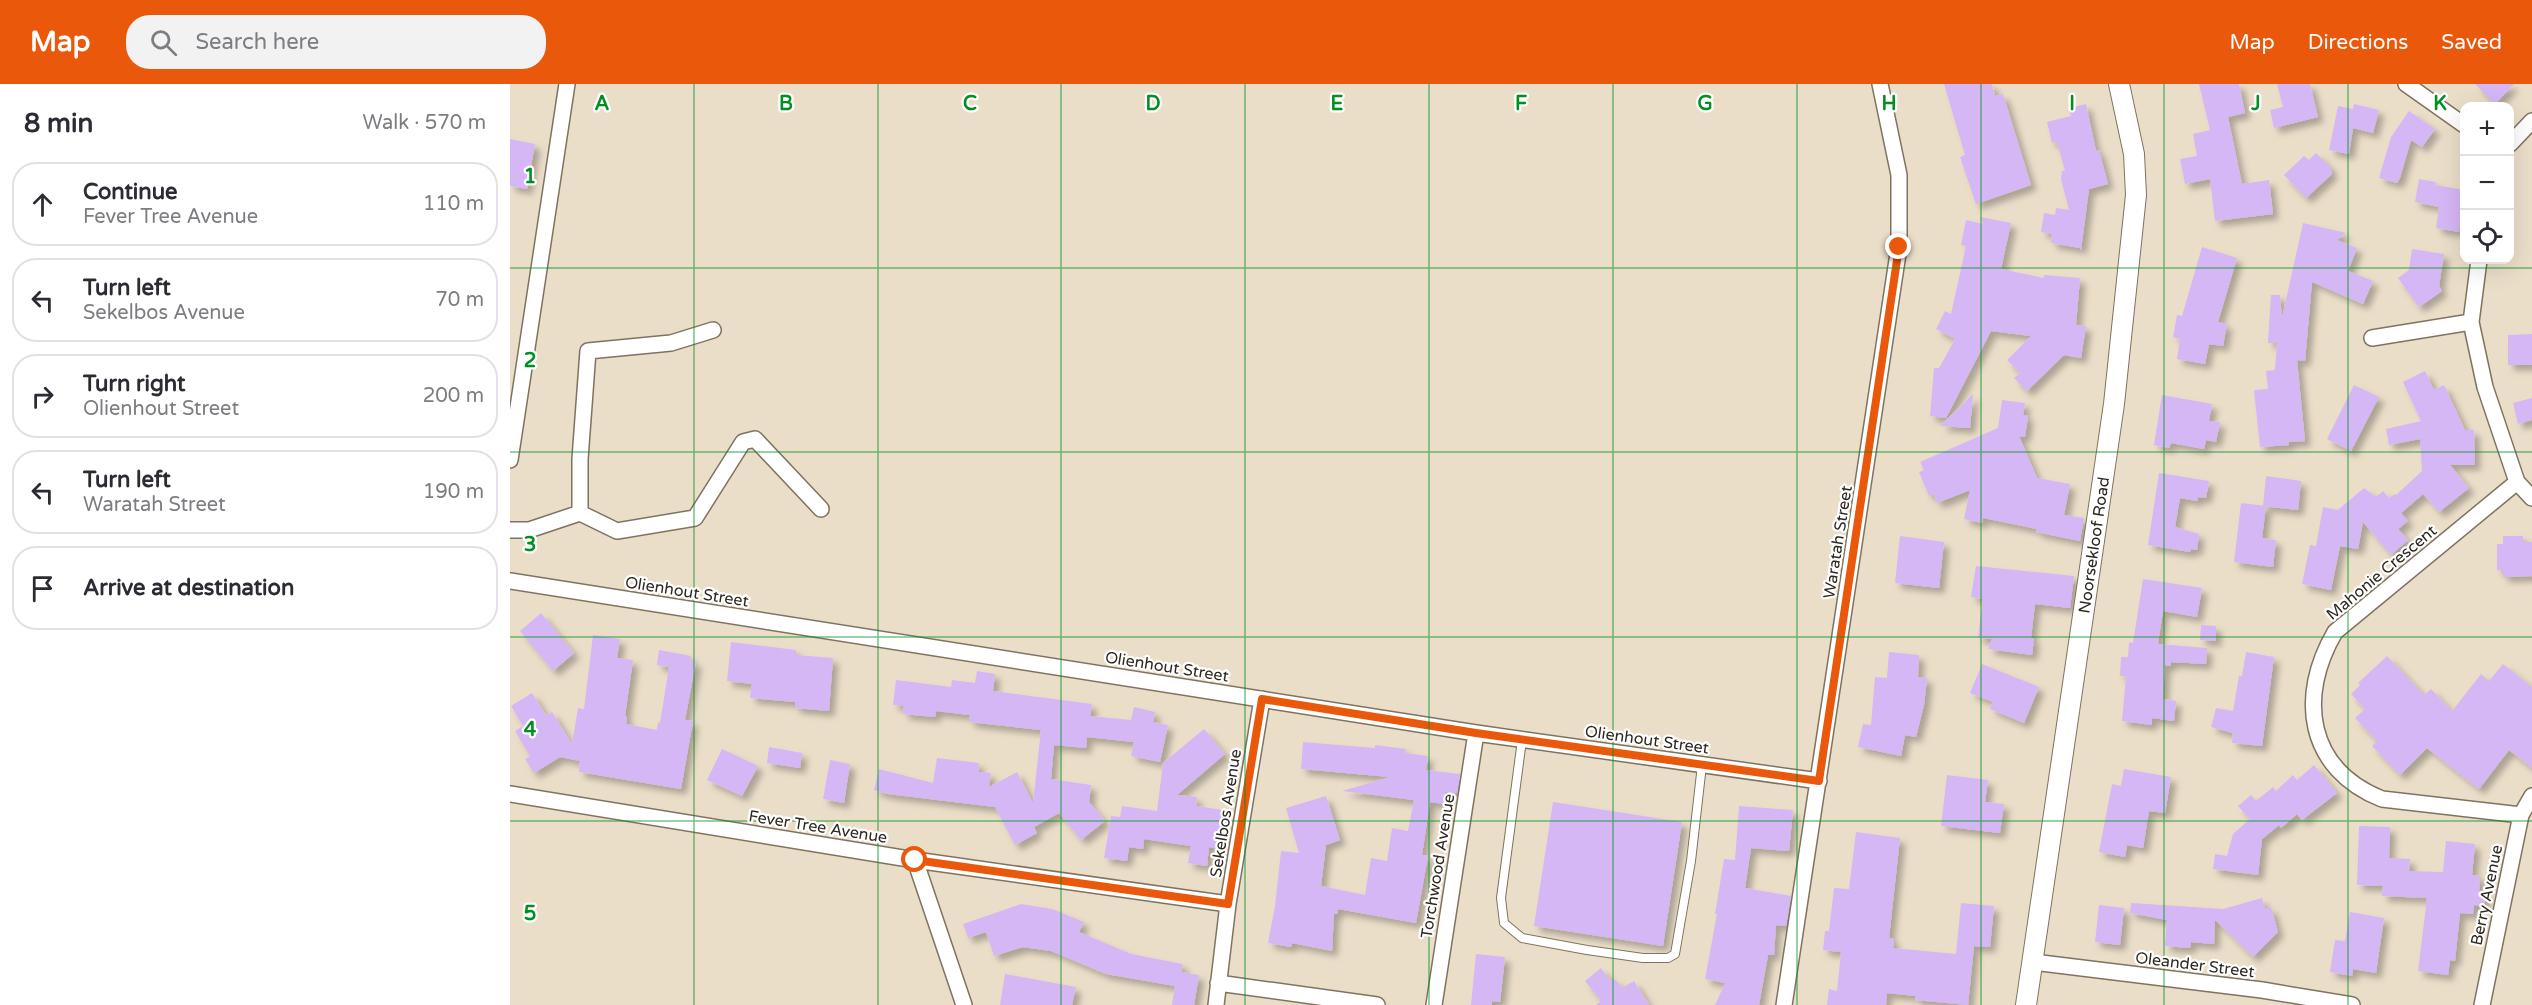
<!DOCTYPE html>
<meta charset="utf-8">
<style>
body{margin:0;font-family:"Varela Round",sans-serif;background:#f2f2f3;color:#2b2b33}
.controls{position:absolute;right:18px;top:18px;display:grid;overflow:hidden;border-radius:12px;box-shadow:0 6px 24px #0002}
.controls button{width:54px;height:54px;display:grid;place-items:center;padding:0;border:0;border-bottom:2px solid #e1e1e2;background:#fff;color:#2b2b33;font:30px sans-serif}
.stop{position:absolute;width:18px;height:18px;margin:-14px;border:4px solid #ea580c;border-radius:50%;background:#fff}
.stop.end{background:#ea580c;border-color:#fff;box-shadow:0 2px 6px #0008}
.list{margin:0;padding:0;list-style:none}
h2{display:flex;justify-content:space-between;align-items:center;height:78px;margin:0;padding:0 24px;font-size:26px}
h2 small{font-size:20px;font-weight:400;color:#7c7c81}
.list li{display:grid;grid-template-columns:39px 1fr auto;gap:18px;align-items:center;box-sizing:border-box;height:84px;margin:0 12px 12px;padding:0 12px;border:2px solid #e1e1e2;border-radius:24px}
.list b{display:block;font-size:22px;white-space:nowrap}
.list p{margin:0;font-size:20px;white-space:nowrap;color:#7c7c81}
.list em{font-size:20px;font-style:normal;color:#7c7c81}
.icon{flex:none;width:33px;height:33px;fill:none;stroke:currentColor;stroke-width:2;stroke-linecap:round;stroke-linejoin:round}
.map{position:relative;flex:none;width:2022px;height:921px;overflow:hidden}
header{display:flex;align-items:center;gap:36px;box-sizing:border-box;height:84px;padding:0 30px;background:#ea580c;color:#fff}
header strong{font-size:28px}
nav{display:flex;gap:33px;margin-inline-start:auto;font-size:21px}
.search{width:420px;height:54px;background:#f2f2f3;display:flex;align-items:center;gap:15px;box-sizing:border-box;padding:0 21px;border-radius:24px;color:#7c7c81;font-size:22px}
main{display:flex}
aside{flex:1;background:#fff}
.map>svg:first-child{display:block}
</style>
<header>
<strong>Map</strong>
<div class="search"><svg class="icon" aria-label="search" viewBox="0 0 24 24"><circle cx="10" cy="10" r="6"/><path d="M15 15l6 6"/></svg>Search here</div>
<nav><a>Map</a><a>Directions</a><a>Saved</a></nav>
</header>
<main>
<aside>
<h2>8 min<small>Walk · 570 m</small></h2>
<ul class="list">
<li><svg class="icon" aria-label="ahead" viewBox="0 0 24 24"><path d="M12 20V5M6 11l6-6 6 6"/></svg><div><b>Continue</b><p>Fever Tree Avenue</p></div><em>110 m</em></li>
<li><svg class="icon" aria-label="left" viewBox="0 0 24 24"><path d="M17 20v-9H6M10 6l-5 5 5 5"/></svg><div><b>Turn left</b><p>Sekelbos Avenue</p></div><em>70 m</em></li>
<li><svg class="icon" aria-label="right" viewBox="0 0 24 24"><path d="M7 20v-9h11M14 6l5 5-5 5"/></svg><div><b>Turn right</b><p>Olienhout Street</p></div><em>200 m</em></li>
<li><svg class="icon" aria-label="left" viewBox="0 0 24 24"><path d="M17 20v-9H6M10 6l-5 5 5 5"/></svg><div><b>Turn left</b><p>Waratah Street</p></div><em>190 m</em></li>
<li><svg class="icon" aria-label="arrive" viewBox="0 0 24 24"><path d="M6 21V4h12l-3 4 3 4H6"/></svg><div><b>Arrive at destination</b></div></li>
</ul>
</aside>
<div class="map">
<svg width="2022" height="921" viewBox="0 0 2022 921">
<defs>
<filter id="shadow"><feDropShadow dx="5.5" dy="5.5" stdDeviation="3" flood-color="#0004"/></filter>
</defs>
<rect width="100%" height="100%" fill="#ebdec9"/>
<path fill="#d5b7f5" filter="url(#shadow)" d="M1434,0h48l3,12 8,-2 28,91 -55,19 -16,-47 5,-2z
M1689,0h40l6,29 -17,4 14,67 27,-4 4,34 -58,7 -5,-42 -25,5 -5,-25 17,-3 -4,-22 17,-4z
M1767,0h33l8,33 -44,11 -4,-18 13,-3z
M1965,0h39l-19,20z
M1576,20l10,47 3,-1 9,34 -19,5 -8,61 -1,-2 -29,-5 1,-9 -11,-2 3,-19 11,2 1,-7 13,2 -8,-31 1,-8h3l-8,-29 -5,1 -5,-21 24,-6 -2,-8z
M1844,20l25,6 -6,23 -20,-5 -4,26 -20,-4 9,-44 15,3z
M1899,27l26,18 -13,18 -11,-7 -11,38 -3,5 -18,-5 12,-41z
M0,55l25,5 -8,45 -17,-3z
M1806,69l14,14 2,7 -26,24 -22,-23 20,-19 5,4z
M1909,95l17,3 -1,3 29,5 -5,42 -23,-4 3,-21 -24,-5z
M1470,133l31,6 -10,46 43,9v-3l36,3 -4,47 10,1 -5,32 -17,-3 -37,36 -13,-13 6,-5 -13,-13 24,-24 -40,-5 -45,87 -16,-2 4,-48h5l16,-29 -19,-10 9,-18 6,3 15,-68 -5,-1 5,-25 17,4z
M1793,139l43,10 -9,7 20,8 -9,23 25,10 -10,23 -51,-22 -7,79 -8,-1 8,81 -16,1v3l-29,2 -6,-57 14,-1 -2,-18 9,-1 2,-27h-9l3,-48h9l2,23z
M1692,163l35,11 -19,64 9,2 -4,22 -14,-2 -4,20 -28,-5 3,-20 -7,-2 4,-22 5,1z
M1902,165l32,5 -5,32 3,5 -23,16 -21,-29 11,-8z
M2022,250v31h-24v-30z
M1915,287l9,19 10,-5 21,45h9l1,35h-25l19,23 -30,24 -16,-18 -22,19 7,8 -10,8 10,11 -17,15 -28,-33 -5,27 -18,-3 -9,44 -29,-6 8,-39 6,1 7,-39 15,3 26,-22 12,9 7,-6 6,7 6,-4 1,1 26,-24 -2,-32 -31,6 -3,-16 35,-8 -18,-39z
M1844,301l25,12 -28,54 -24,-12z
M1463,310l-3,34 -30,-2z
M1652,311l50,9 -3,17 11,1 -4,20 -10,-2 -2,9 -33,-6 -2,5 -15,-3z
M2022,314v22l-14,4 -5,-21z
M1492,316l23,3 -2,12 5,1 -3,21 -6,-1 18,42 33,6 -6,31 20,3 -4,23 -44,-9 1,-3 -54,-11 -1,5 -18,-4 6,-29 -33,13 -3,-9 -5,2 -10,-24 5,-2 -4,-8 78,-34z
M1649,389l50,8 -3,17 -8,-1 -1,4 -17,-3 -5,29 24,7 -2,16 -6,-1 -1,3 -42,-7z
M1756,392l35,5 -3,29 -35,-4z
M1731,419l25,3 -4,32 14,2 -3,27 -39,-5z
M1390,452l44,6 -5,46 -44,-5z
M1993,452h20v6h9v34l-29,1v-7h-6v-26h6z
M1466,482l98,10 -4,32 -35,-4 -4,34 3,1 -2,16 -44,-6 4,-10 -14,-1 5,-39 -12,-2z
M1633,495l59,9 -5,29 -34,-6 -5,33 49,4 -1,16 -35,-2v4l-6,-1 -2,34 13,2 -2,20 -22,-3v7l-30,-4 4,-45h-6l1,-19h7l1,-15 4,1z
M31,529l33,40 -21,18 -33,-40z
M1691,541l15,1v15l-16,-1z
M83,551l27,4 -3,19 16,2 -8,56 2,1 -1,7 31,6 1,-8 2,1 9,-56 -12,-2 2,-15 32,6 -1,5 6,1 -11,58 8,1 -12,68 -102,-17 1,-11 -20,-4 -26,16 -9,-14 5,-3 -15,-25 8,-5 -12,-20 21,-13 14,22 6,-3 20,32 6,-36 6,1z
M221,558l65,8v5l37,3 -4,53 -34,-3v-6l-45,-4 2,-14 -25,-3z
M1379,568l30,3 -1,22 9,1 -3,27 -8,32 -11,-2 -4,21 -43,-9 5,-23 8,1 4,-48 12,1z
M1736,568l28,5 -12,89 -30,-3 1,-10 -22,-6 5,-19 17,3 6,-35h3z
M1877,572l37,39 7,-6 21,22 29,-37 8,7 14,-17 29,23v81l-23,-18 -30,39 -52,-41 -27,27 -28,-29 5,-5 -22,-23 10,-9 -14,-15 9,-9 -2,-2z
M1472,580l57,23 -15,36 -34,-14 3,-7 -23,-9z
M467,587l18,3 -2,17 99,13 -2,12 41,4 3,-13 21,5 -2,10 15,3 -8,37 -29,-6 3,-14 -47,-5 -1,11 -32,-3 -3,34 40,6 -2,17 16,19 -24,19 -22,-27 -25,14 3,6 -22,12 -20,-38 -107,-13 -14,-4 5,-21 54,14 4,-25 42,5 -1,9 13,1 -2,14 28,-15 16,31 8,-73 -72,-8 1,-7 -34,-4 -1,6 -32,-3 1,-8 -11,-1 3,-25 55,7 1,-7 23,3z
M694,645l21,25 -48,41 20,2 -1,9 27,4 -5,39 -9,-2 -2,19 -19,-3 3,-17 -47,-7 -1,10 -14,-2 -2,14 -23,-3 7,-42 9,1 2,-11 35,5 6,-48z
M793,658l72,6v-3l31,4 -1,4 23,3 -2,14 34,4 -3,19 -12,-1 -1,12 -14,-2 -8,53 6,1 -12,67 -78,-14 -1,5h-3l-2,37 -40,-8 -1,4 -23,-4 7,-37 6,-55 18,2 -13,-45 40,-12 14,44 -14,5 -5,41 44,9 6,-37 16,3 5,-33 16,3 6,-31 -72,-9 48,-14 -89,-8z
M259,663l33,6 -2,15 -33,-5z
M212,665l36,17 -16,30 -35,-16z
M320,676l20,4 -6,39 -21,-4z
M1804,681l23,28 -35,27 -5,-6 -16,14 -2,-3 -17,14 -4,36 -45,-6 2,-15 12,2 6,-22 17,-15 -12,-13 13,-11 5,6 17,-14 3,4 17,-16 4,5z
M1614,685l47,8 -6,36 -16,-2 -6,37 -16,-3 -2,12 -26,-5 13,-68 9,2z
M1437,691l41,5 -3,22 19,2 -4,29 -59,-7z
M1043,718l129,20 -19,124 -129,-20z
M1229,722l54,4 -4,41 -38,-3 -6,40 46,8 -5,30 -10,-1 -2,30h-6l-9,50h-44l10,-22 -20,-4 12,-65h-2l9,-55 11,1z
M1849,742l31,1 -1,31 21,1 -1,12 34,1 3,-31 29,3 -3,31 8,1 -1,15h7l-2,15 -10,-1 -1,9 -13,-1 -5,48 -5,-1 -2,15 -30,-4 9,-73 -45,-2 1,-10 -26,-1z
M1346,748l44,6 -11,100 5,1 -1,9 63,6 5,-51 33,3 -4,41 -16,-1 -6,59 -53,-5 1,-4 -29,-3 -1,12h-59l2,-16 8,2 4,-39 -18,-2 2,-19h4l5,-43 15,1z
M1752,814l3,11 6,-2 7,25 -25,25 -38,-37 -1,24 -23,-2 -1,6 -25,-2 2,-26 -37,-7 1,-10 92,6z
M511,820l31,5 32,13 -5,10 52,22 52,10 -2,8 18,3 -5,30h-22l3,-19 -69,-12 -55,-23 -28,-4 -29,9 -8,-24 -18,6 -5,-14z
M1589,821l25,3 -4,37 -25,-3z
M1840,828l34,6 -8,55 -23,-4 -1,7 -22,-4 5,-32 10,1z
M966,870l29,3 -5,45 -8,-1v4h-21z
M1091,884l9,12h6l6,8 12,-7 15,24h-53l5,-4 -16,-20z
M495,890l71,13 -4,18h-72z"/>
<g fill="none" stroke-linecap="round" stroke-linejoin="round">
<g stroke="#7e7360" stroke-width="10">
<path id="service" d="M1012,656l-21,158 3,25 18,15 65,12 56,8h25l7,-4 16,-93 11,-96"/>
</g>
<g stroke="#7e7360" stroke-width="18">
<path id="minor" d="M1896,0l58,41
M2000,60l22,-23
M1969,176l-8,62 14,65 32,95 15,16
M203,246l-42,13 -83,8 -8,108v54l37,18 78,-13 48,-76 12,-3 66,70
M1862,254l99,-16
M0,376l57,-376
M2007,398l-182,150c-38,65 -28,137 47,167l139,16
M0,446h19l51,-17
M0,497l966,152 343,48
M0,710l405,66 313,44
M405,776l49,145
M1523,878l229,28 90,15
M708,899l159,22
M706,921l12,-101 34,-205
M924,921l42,-272
M1274,921l115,-758v-72l-19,-91
M1972,921l39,-190 11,-19"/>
</g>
<g stroke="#7e7360" stroke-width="22">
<g id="tertiary">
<path id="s1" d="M1516,921l88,-601 22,-209 -2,-41 -15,-70"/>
</g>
</g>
<use href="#service" stroke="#fff" stroke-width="8"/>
<use href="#minor" stroke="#fff" stroke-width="15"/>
<use href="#tertiary" stroke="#fff" stroke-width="20"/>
</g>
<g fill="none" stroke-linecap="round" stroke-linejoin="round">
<path stroke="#ea580c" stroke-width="8" d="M405,776l313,44 34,-205 214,34 343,48 80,-534"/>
</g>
<path fill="none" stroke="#008f21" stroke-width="1.5" stroke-opacity="0.55" d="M184,0v921M368,0v921M551,0v921M735,0v921M919,0v921M1103,0v921M1287,0v921M1471,0v921M1654,0v921M1838,0v921M0,184h2022M0,368h2022M0,553h2022M0,737h2022"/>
<g text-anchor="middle" stroke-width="4.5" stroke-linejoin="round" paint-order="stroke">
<g font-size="16" fill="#2c271f" stroke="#fff">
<text transform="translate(1327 458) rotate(-81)" y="6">Waratah Street</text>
<text dy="6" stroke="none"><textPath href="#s1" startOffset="465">Noorsekloof Road</textPath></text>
<text transform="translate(1871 488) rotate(-40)" y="6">Mahonie Crescent</text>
<text transform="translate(177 507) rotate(9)" y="6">Olienhout Street</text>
<text transform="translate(657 582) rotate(9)" y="6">Olienhout Street</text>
<text transform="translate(1137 655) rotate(8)" y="6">Olienhout Street</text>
<text transform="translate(715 729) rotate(-81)" y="6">Sekelbos Avenue</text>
<text transform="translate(308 742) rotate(9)" y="6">Fever Tree Avenue</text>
<text transform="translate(927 782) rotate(-81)" y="6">Torchwood Avenue</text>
<text transform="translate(1976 811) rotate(-78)" y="6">Berry Avenue</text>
<text transform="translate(1685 880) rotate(7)" y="6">Oleander Street</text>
</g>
</g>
<g font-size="20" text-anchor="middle" font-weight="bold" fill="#008f21" stroke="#fff" stroke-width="4.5" stroke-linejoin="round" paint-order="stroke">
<text x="92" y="26">A</text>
<text x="276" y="26">B</text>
<text x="460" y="26">C</text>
<text x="643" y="26">D</text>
<text x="827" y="26">E</text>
<text x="1011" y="26">F</text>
<text x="1195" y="26">G</text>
<text x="1379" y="26">H</text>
<text x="1562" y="26">I</text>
<text x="1746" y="26">J</text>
<text x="1930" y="26">K</text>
<text x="20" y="99">1</text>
<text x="20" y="283">2</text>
<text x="20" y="467">3</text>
<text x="20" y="652">4</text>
<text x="20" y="836">5</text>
</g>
</svg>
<div class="controls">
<button>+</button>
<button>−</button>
<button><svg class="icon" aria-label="locate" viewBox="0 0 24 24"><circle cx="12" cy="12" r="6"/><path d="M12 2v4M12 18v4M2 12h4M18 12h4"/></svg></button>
</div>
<div class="stop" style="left:405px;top:776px"></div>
<div class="stop end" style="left:1389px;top:163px"></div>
</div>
</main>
